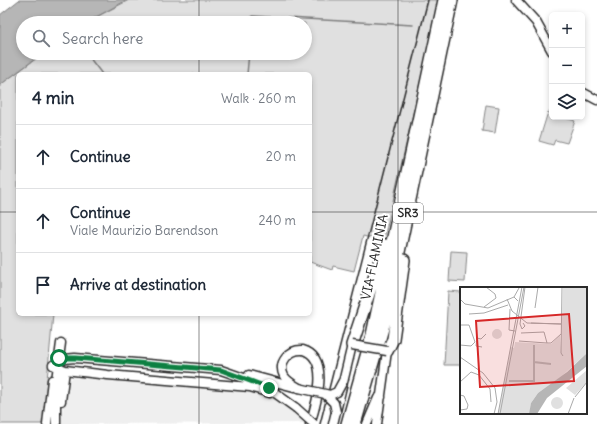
<!DOCTYPE html>
<meta charset="utf-8">
<style>
body{margin:0;font-family:Delius,sans-serif;background:#f6f6f7;color:#1f2937}
.controls{position:absolute;right:12px;top:12px;display:grid;overflow:hidden;border-radius:6px;box-shadow:0 2px 6px #0003}
.controls button{width:36px;height:36px;display:grid;place-items:center;padding:0;border:0;border-bottom:1px solid #e0e1e3;background:#fff;color:#1f2937;font:20px sans-serif}
.stop{position:absolute;width:12px;height:12px;margin:-9px;border:3px solid #0b8043;border-radius:50%;background:#fff}
.stop.end{background:#0b8043;border-color:#fff;box-shadow:0 1px 4px #0008}
.list{margin:0;padding:0;list-style:none}
h2{display:flex;justify-content:space-between;align-items:center;height:52px;margin:0;padding:0 16px;font-size:17px}
h2 small{font-size:13px;font-weight:400;color:#747a83}
.list li{display:grid;grid-template-columns:26px 1fr auto;gap:12px;align-items:center;box-sizing:border-box;height:64px;padding:0 16px;border-top:1px solid #e0e1e3}
.list b{display:block;font-size:15px;white-space:nowrap}
.list p{margin:0;font-size:13px;white-space:nowrap;color:#747a83}
.list em{font-size:13px;font-style:normal;color:#747a83}
.icon{flex:none;width:22px;height:22px;fill:none;stroke:currentColor;stroke-width:2;stroke-linecap:round;stroke-linejoin:round}
.map{position:relative;flex:none;width:597px;height:424px;overflow:hidden}
.search{position:absolute;background:#fff;box-shadow:0 2px 6px #0003;left:16px;top:16px;width:296px;height:44px;display:flex;align-items:center;gap:10px;box-sizing:border-box;padding:0 14px;border-radius:22px;color:#747a83;font-size:15px}
.panel{position:absolute;background:#fff;box-shadow:0 2px 6px #0003;left:16px;top:72px;width:296px;height:244px;border-radius:6px}
.map>svg:first-child{display:block}
</style>
<div class="map">
<svg width="597" height="424" viewBox="0 0 597 424">
<rect width="100%" height="100%" fill="#fff"/>
<filter id="ink" filterUnits="userSpaceOnUse"><feTurbulence type="fractalNoise" baseFrequency=".025" numOctaves="2"/><feDisplacementMap in="SourceGraphic" scale="8" xChannelSelector="R" yChannelSelector="G"/><feConvolveMatrix kernelMatrix="1 2 1 2 8 2 1 2 1" color-interpolation-filters="sRGB"/></filter>
<g filter="url(#ink)">
<path fill="#efefef" d="M82,377l169,13 30,11 26,22 -246,1 5,-42 6,-4z"/>
<path fill="#e0e0e0" stroke="#868686" d="M129,0h310l-53,231 -3,10 -20,-5 -9,35 -21,-5 -1,4 -22,-8v-188h-292v240h35l-10,110h-43v-339l44,-32h261v-30h-220z
M486,105l13,2 -4,26 -13,-2z
M548,112l4,2v3h10l13,4 -8,22 -12,-3 -2,5 -14,-4z
M451,251l16,1 -2,30 -16,-1z
M448,291l13,1v73h-17z"/>
<path fill="#b6b6b6" stroke="#7e7e7e" d="M19,0h108l-42,23h-62v30h20l-43,32v-70z"/>
<g fill="none" stroke-linecap="round" stroke-linejoin="round">
<path stroke="#7e7e7e" stroke-width="1.5" d="M251,23l1,-7 161,9
M86,53l16,21
M247,74l2,-21"/>
<g stroke="#2b2b2b" stroke-width="11">
<path id="minor" d="M516,0l20,22 16,29
M582,92l15,8
M53,365l11,-6 11,-1 146,12 43,15 32,23
M53,365l12,5 43,5 142,12 20,6
M249,375l45,12
M299,388c-5,-3 -12,-7 -15,-12 -7,-14 6,-27 19,-26 28,8 13,55 7,74
M61,401l4,-31
M47,424l5,-44
M56,424v-44l5,-37
M333,424l19,-79
M367,424l11,-26 3,-1
M377,424l10,-73"/>
</g>
<g stroke="#2b2b2b" stroke-width="14">
<path id="highway" d="M352,345l33,-100
M387,351l6,-12 11,-79
M347,424l25,-89 72,-335
M355,424l28,-96 69,-328"/>
</g>
<use href="#minor" stroke="#fff" stroke-width="8"/>
<use href="#highway" stroke="#fff" stroke-width="11"/>
<path stroke="#2b2b2b" stroke-width="1.5" d="M320,424l108,-424"/>
<g stroke="#2b2b2b" stroke-width="11" stroke-linecap="butt">
<path id="minor-bridge" d="M352,345l35,6
M299,388l31,7 7,-3 6,-11
M326,395l8,8 2,9
M296,408l18,16"/>
</g>
<use href="#minor-bridge" stroke="#fff" stroke-width="8"/>
</g>
</g>
<g fill="none" stroke-linecap="round" stroke-linejoin="round" filter="url(#ink)">
<path stroke="#0b8043" stroke-width="5" d="M59,358v3l6,-3h11l145,12 48,18"/>
</g>
<path fill="none" stroke="#2b2b2b" stroke-width="1" stroke-opacity="0.55" d="M199,0v23M398,0v424M199,53v21M0,212h18M310,212h287M199,314v110"/>
<g text-anchor="middle" stroke-width="4" stroke-linejoin="round" paint-order="stroke">
<rect fill="#fff" stroke="#6b6b6b" stroke-width="1" x="393" y="203" width="30" height="20" rx="3"/>
<g font-size="12" font-weight="bold" fill="#2b2b2b">
<text x="408" y="217">SR3</text>
</g>
<g font-size="13" fill="#2b2b2b" stroke="#fff">
<text transform="translate(374 257) rotate(-78)" y="5">VIA FLAMINIA</text>
</g>
</g>
<g transform="translate(460 287)">
<rect width="127" height="127" fill="#fff"/>
<path d="M103,0h24v66l-25,23 -24,17 -7,10 -1,11h-32l13,-67 3,1 1,-6 36,2 9,-9 1,18zM32 47a5 5 0 1 1 10 0a5 5 0 1 1-10 0ZM127,83v12l-12,13 -9,-7zM91 116a6 6 0 1 1 12 0a6 6 0 1 1-12 0Z" fill="#e0e0e0"/>
<path d="M127,66v13l-40,32 -10,16h-8l2,-11 7,-10 29,-21z" fill="#b6b6b6"/>
<path fill="none" stroke="#b6b6b6" stroke-width="2" d="M74,58v17l17,2M49,94h25v-19"/>
<path fill="none" stroke="#aaa" stroke-width="1" d="M102,0l-1,66 2,3M0,12l5,5 23,4 26,-11M47,12l5,12 15,12 34,1M58,14l-4,-4 5,-9M24,20l12,-9 -1,-4 -9,-7M75,21l3,-21M50,22l-1,21 6,1M9,27l15,-1 24,-8M63,36l2,3 -3,3 -2,-5 5,-37M71,36l30,1M0,38h9l6,17 -4,4 -11,-1M61,46l23,-1 3,11M59,54l28,2M87,56h4l10,-9M22,60l-6,-1 1,-8 4,1 5,-5M0,70l23,16 12,15 2,14 -3,12M0,95l11,-10 8,3 11,14 1,13M0,108l4,1 4,9 -1,4 -7,1M115,110l12,-15M38,127l24,-127M40,127l24,-127M108,127l6,-16"/>
<path fill="#d62828" fill-opacity="0.15" stroke="#d62828" stroke-width="2" d="M109,27l5,67 -94,6 -4,-66z"/>
<rect width="127" height="127" fill="none" stroke="#2b2b2b" stroke-width="2"/>
</g>
</svg>
<div class="controls">
<button>+</button>
<button>−</button>
<button><svg class="icon" aria-label="layers" viewBox="0 0 24 24"><path d="M12 4l9 5-9 5-9-5zM3 14l9 5 9-5"/></svg></button>
</div>
<div class="stop" style="left:59px;top:358px"></div>
<div class="stop end" style="left:269px;top:388px"></div>
<div class="search"><svg class="icon" aria-label="search" viewBox="0 0 24 24"><circle cx="10" cy="10" r="6"/><path d="M15 15l6 6"/></svg>Search here</div>
<section class="panel">
<h2>4 min<small>Walk · 260 m</small></h2>
<ul class="list">
<li><svg class="icon" aria-label="ahead" viewBox="0 0 24 24"><path d="M12 20V5M6 11l6-6 6 6"/></svg><div><b>Continue</b></div><em>20 m</em></li>
<li><svg class="icon" aria-label="ahead" viewBox="0 0 24 24"><path d="M12 20V5M6 11l6-6 6 6"/></svg><div><b>Continue</b><p>Viale Maurizio Barendson</p></div><em>240 m</em></li>
<li><svg class="icon" aria-label="arrive" viewBox="0 0 24 24"><path d="M6 21V4h12l-3 4 3 4H6"/></svg><div><b>Arrive at destination</b></div></li>
</ul>
</section>
</div>
